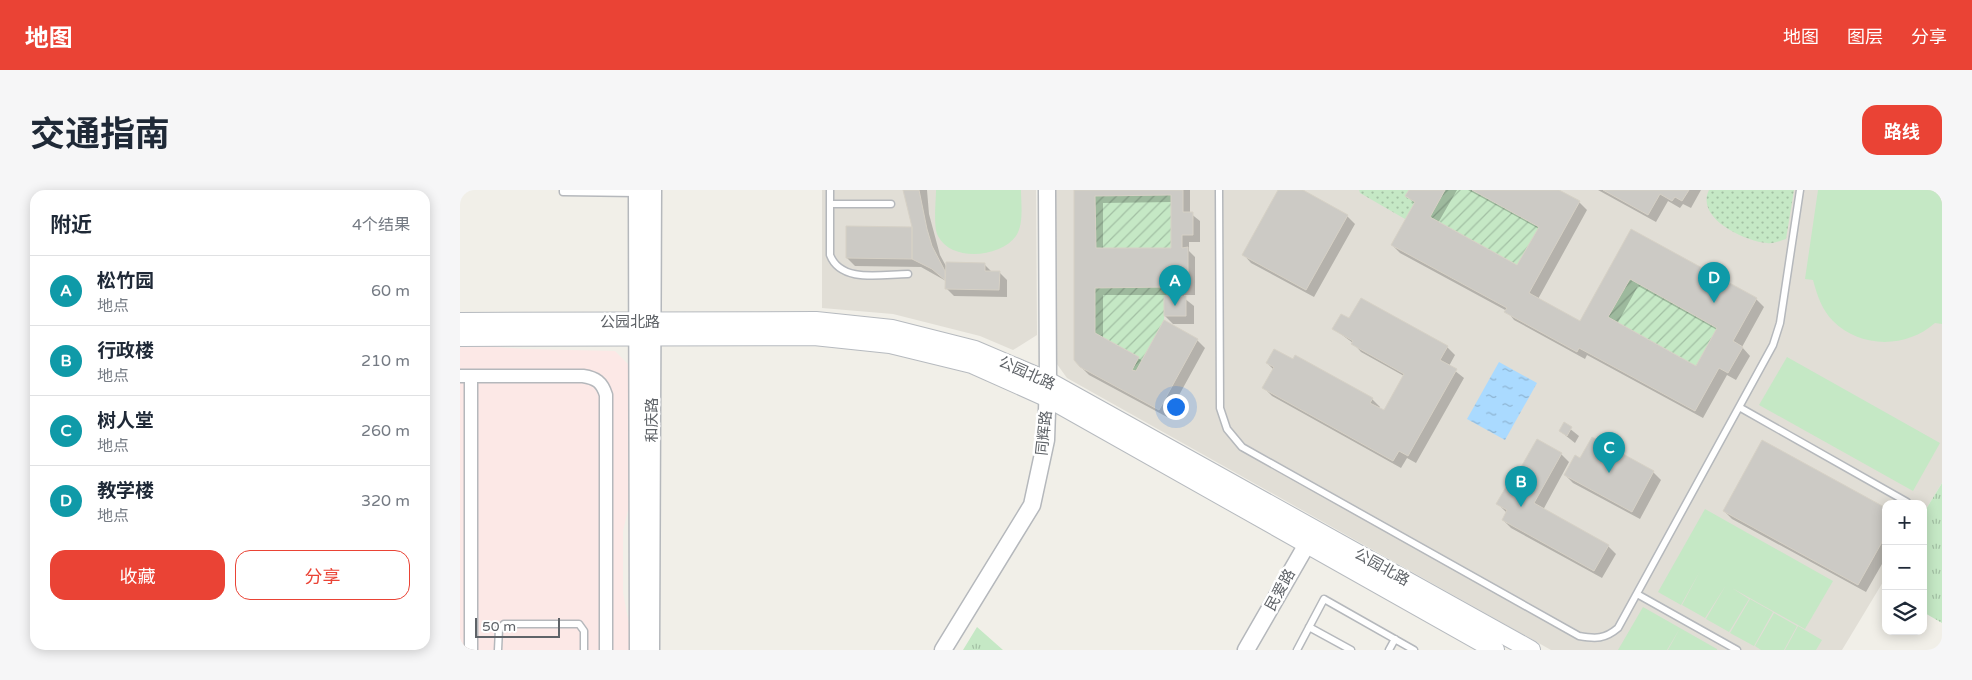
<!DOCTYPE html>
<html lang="zh">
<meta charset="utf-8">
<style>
body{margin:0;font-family:"Varela Round","Noto Sans SC",sans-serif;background:#f6f6f7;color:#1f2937}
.controls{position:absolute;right:15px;bottom:15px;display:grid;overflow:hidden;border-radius:10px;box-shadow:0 2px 12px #0003}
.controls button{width:45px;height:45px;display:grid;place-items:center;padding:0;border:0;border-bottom:1px solid #e0e1e3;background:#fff;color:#1f2937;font:25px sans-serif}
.scale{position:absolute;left:15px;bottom:12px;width:85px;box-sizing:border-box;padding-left:5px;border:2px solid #5f6368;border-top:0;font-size:14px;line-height:18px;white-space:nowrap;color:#5f6368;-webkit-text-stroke:4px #fff;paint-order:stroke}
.you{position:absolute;left:715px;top:216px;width:18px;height:18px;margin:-12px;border:4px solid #fff;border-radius:50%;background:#1a73e8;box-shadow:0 0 0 8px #1a73e833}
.badge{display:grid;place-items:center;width:32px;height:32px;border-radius:50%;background:#ea4335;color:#fff;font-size:16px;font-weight:700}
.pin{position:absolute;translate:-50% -41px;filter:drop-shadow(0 1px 2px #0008)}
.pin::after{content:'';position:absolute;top:26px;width:18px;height:15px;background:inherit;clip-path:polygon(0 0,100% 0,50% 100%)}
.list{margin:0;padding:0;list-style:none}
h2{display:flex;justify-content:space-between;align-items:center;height:65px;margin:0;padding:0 20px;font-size:21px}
h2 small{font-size:16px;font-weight:400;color:#747a83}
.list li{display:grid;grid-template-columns:32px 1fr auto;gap:15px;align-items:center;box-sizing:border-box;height:70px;padding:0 20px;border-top:1px solid #e0e1e3}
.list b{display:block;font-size:19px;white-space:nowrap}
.list p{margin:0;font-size:16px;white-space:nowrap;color:#747a83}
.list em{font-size:16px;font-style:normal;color:#747a83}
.actions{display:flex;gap:10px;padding:15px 20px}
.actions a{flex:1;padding:11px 0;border:1px solid #ea4335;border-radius:15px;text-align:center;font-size:18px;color:#ea4335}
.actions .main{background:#ea4335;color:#fff}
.icon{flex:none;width:28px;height:28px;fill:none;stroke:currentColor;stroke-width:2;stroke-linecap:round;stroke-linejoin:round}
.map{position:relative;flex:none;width:1482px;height:460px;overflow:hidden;border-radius:15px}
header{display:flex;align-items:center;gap:30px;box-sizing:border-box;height:70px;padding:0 25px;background:#ea4335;color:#fff}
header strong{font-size:24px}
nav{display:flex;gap:28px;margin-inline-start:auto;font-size:18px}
.intro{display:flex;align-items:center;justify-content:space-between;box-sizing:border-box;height:120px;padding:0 30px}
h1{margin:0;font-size:35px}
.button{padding:12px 22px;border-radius:15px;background:#ea4335;color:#fff;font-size:18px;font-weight:700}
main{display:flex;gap:30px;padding:0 30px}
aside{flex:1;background:#fff;border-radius:15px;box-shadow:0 2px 12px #0003}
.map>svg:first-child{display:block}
</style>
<header>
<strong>地图</strong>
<nav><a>地图</a><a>图层</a><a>分享</a></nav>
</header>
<div class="intro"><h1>交通指南</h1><a class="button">路线</a></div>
<main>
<aside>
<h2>附近<small>4个结果</small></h2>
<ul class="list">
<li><span class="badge" style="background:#0f9aa8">A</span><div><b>松竹园</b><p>地点</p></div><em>60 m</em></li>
<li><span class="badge" style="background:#0f9aa8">B</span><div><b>行政楼</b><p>地点</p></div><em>210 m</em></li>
<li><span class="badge" style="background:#0f9aa8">C</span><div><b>树人堂</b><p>地点</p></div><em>260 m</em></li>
<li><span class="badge" style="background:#0f9aa8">D</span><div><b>教学楼</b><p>地点</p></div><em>320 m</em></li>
</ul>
<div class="actions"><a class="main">收藏</a><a>分享</a></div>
</aside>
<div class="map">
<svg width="1482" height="460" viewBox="0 0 1482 460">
<defs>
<pattern id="grass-dots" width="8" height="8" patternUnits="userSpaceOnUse" patternTransform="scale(1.25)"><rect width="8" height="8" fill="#c5e8c5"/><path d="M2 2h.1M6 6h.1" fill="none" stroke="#a3c0a4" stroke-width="1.8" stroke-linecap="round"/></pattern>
<pattern id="park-tufts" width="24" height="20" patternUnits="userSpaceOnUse" patternTransform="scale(1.25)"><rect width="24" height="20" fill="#c5e8c5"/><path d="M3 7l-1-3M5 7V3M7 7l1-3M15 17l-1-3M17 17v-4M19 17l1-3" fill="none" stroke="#a3c0a4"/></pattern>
<pattern id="garden-furrows" width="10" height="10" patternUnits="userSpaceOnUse" patternTransform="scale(1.25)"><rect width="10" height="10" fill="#c5e8c5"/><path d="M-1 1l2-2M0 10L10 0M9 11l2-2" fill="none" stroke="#a3c0a4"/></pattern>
<pattern id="water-ripples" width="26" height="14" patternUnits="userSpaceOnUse" patternTransform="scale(1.25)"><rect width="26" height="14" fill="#aadaff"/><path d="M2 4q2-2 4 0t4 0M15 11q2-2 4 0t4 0" fill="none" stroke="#8eb4d2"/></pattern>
</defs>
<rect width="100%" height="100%" fill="#f1efe8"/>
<path fill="#e1ded6" d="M362,0h214l1,145 -24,15 -33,-14 -87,-22 -71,-6z
M594,0h888v293l-19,31v-10h-37v73l-44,73h-291l-484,-272 -13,-18z"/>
<path fill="#fce8e6" d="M0,154l64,5 91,2 15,15 1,132 -8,33v62l7,36v21h-170z"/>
<path fill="url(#grass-dots)" d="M899,0h50l-4,6 10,6 -10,17 -45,-26z
M1249,0h85l-8,49c-6,2 -13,5 -19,4 -23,-2 -72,-25 -58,-53z"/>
<path fill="url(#park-tufts)" d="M1482,293v140l-19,-11v-98z
M517,437l26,23h-40z"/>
<path fill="url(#garden-furrows)" d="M985,0h27l67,37 -22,38 -87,-48z
M711,5v53h-75l-1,-52z
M1170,89l87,49 -21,38 -88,-49z
M707,97v9l-3,1v23l-28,51 -4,-1 7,-13 -44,-24v-45z"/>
<path fill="#c5e8c5" d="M476,0h85c0,14 3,34 -5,46 -16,22 -65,26 -78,0 -5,-8 -2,-35 -2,-46z
M1358,0h124v134l-7,-1c-28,25 -74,26 -102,-2 -11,-11 -16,-26 -20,-41l-8,-1z
M1327,167l153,86 -27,48 -154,-86z
M1245,319l128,72 -28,48 -73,-41 17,11 -20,33 -23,-13 20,-34 -21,33 -23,-13 18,-34 -19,34 -23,-13z
M1290,409l23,13 -19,34 -24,-13z
M1183,417l37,21 -13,22h-49z
M1314,423l23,13 -13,24h-23l-6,-4z
M1338,436l24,14 -6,10h-31z
M1220,438l37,21v1h-49z"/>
<path fill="url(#water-ripples)" d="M1039,172l38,21 -32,57 -38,-21z"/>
<path fill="#0003" fill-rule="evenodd" d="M445,0h22l2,24 11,41 7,13 38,-3 7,7h7l8,8v17l-53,-1 -8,-8v-7l-25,-14 -66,-1 -8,-8 67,-30z
M615,0h115v23l10,8v21h-11v9l6,6v38h-11v3l10,8v18h-21l-8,-8 3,-21h-65v43l40,23 54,-21 8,8 -38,69 -78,-42 -8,-8zM712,12l1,47 -70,1v-47z
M820,0h20l47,26 8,8 -41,73 -63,-34 -7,-8z
M950,0h47l-19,33 80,44 21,-38 -71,-39h88l23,12 8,8 -49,89 42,24 51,-92 125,68 8,8 -22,40 8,9 -14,24 -9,-5 -24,43 -116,-63 -2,4 -71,-39 -7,-9 -107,-58 -8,-8 23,-41 -8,-8zM1178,96l79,44 -21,38 -79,-44z
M1138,0h103l-10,18 -8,-4 -3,4 -12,-7 -12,21z
M890,130l97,27 8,8 -6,11 15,12 -48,85 -9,-5 -6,10 -129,-72 -8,-8 10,-18 -7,-7 105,36 8,8 -1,2 5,3 20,-36 -43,-24 -8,-9 -19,-14z
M1104,234l15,12 -4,7 -15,-12z
M1132,249l61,33 8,8 -21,39 -67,-36 -8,-8 15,-15z
M1077,251l24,13 8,8 -26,48 65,36 8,8 -14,24 -91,-50 -8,-8 4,-7 -9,-9 12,-14z
M1426,320v47l-20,35 -134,-73 -8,-8z"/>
<path fill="#cccac5" stroke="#d6d1c6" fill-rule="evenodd" d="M443,0h16l8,39 5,17 13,25v9l-13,-11 -20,-10v-32z
M614,0h109v22h10v23h-11v13l6,-1v40h-12v9h10v20h-22v-20h3v-9l-72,1v45l44,24 -7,13 4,1 28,-51 34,19 -39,71 -79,-43 -6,-7zM711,5v53h-75l-1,-52z
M818,0h25l45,25 -42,75 -64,-35z
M949,0h36l-15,27 87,48 22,-38 -67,-37h87l21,11 -51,92 51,28 51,-92 126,69 -24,43 10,6 -15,26 -9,-5 -24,43 -116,-63 -2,4 -73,-40 3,-4 -116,-63 24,-43 -10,-6zM1170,89l87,49 -21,38 -88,-49z
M1143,0h86l-7,11 -7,-4 -3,4 -12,-7 -12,21z
M386,36l66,1v32l-66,-1z
M486,72l39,1v8h15l-1,19 -54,-1z
M901,108l87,48 -8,14 17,9 -49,87 -9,-5 -6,10 -131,-73 12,-21 -8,-4 8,-14 19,10 2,-4 78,43 -3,5 14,7 20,-36 -53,-30 2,-3 -21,-12 9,-15 8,4z
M1104,232l8,5 -5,9 -8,-5z
M1132,247l62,34 -22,41 -68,-37 11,-20 5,3z
M1077,249l25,14 -28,50 75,42 -15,26 -92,-51 5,-10 -11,-6 10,-17 3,1z
M1302,250l124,68v27l-28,50 -135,-74z"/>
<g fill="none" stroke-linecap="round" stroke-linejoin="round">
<g stroke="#b5b8bc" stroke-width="9">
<path id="service" d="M103,0v2l74,1
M370,0v65c11,29 53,19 78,19
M759,0l1,218 7,21 15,18 337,189c17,3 26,3 39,-8l155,-283 7,-22 20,-133
M370,14h61
M1279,217l168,95
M1177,404l100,56
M849,437l42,23
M38,460l1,-21 5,-5h75l5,7v19
M837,460l27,-51 90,51
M929,460l6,-11"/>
</g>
<g stroke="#b5b8bc" stroke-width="15">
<path id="minor" d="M0,186h123c13,2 19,6 23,19v255
M11,186v274"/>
</g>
<g stroke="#b5b8bc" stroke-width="19">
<path id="tertiary" d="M177,0l1,460
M191,460l2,-460
M483,460l89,-145 14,-65 2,-59 -1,-191
M786,460l68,-118"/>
</g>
<g stroke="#b6babf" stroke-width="20">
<path id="secondary" d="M0,132l356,-1 76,8 83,21 73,31 483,269
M0,147l354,-1 76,8 82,20 76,34 447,252"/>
</g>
<use href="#service" stroke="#fff" stroke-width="6"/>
<use href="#minor" stroke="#fff" stroke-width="12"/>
<use href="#tertiary" stroke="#fff" stroke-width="16"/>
<use href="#secondary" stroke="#fff" stroke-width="18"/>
</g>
<g text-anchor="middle" stroke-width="5" stroke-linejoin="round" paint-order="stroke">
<g font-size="15" fill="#5f6368" stroke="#fff">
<text x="170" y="137">公园北路</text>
<text transform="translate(567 183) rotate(24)" y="5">公园北路</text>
<text transform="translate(192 230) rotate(-90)" y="5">和庆路</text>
<text transform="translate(584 243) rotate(-84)" y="5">同辉路</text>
<text transform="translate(922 377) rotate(29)" y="5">公园北路</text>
<text transform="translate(820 400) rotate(-61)" y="5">民爱路</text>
</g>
</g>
</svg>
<div class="controls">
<button>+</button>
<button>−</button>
<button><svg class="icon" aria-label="layers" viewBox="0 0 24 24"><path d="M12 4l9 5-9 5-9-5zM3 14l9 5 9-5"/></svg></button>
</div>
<div class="scale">50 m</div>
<div class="you"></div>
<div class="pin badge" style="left:715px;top:116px;background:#0f9aa8">A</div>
<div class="pin badge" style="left:1061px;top:317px;background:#0f9aa8">B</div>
<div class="pin badge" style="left:1149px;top:283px;background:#0f9aa8">C</div>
<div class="pin badge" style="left:1254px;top:113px;background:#0f9aa8">D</div>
</div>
</main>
